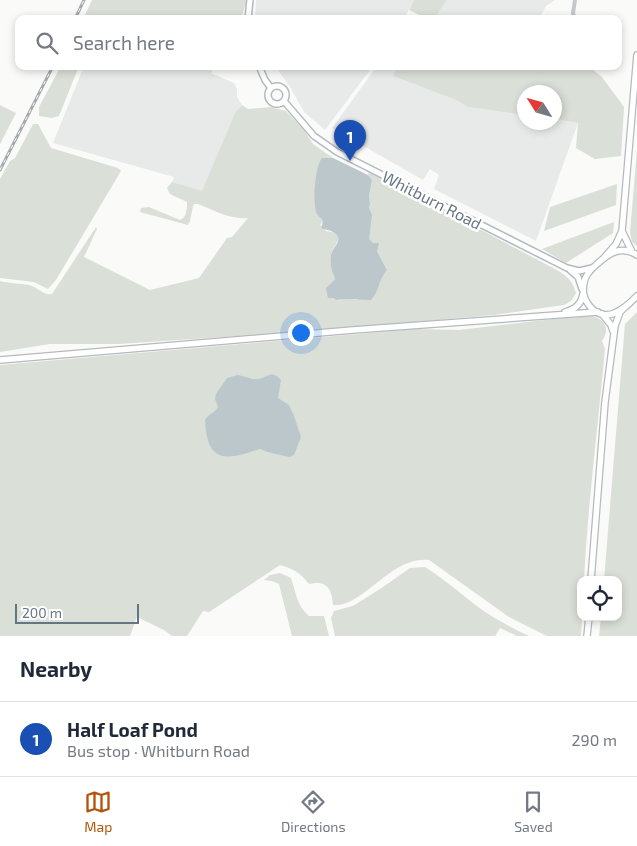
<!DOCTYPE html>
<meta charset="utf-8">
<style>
body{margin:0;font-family:"Exo 2",sans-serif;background:#f2f2f3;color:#1f2937}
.controls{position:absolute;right:15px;bottom:15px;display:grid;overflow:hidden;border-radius:10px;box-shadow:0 2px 8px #0003}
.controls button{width:45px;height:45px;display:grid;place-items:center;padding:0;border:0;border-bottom:1px solid #e0e1e3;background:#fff;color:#1f2937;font:25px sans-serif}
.compass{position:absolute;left:517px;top:85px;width:45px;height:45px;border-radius:50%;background:#fff;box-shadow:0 2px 8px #0003;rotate:307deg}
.scale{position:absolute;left:15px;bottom:12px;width:124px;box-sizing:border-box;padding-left:5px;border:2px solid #657683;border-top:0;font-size:14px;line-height:18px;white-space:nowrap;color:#657683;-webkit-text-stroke:4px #fff;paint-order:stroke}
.you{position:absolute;left:300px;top:332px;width:18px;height:18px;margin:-12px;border:4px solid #fff;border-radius:50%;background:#1a73e8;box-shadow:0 0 0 8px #1a73e833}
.badge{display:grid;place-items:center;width:32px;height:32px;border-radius:50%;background:#b45309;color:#fff;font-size:16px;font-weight:700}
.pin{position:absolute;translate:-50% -41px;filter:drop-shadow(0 1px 2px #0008)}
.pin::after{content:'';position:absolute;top:26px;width:18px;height:15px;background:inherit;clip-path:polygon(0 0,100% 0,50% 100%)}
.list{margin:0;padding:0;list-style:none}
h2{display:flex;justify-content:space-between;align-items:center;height:65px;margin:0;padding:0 20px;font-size:21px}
h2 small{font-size:16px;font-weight:400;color:#747a83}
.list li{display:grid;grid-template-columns:32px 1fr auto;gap:15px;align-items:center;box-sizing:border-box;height:75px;padding:0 20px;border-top:1px solid #e0e1e3}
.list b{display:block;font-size:19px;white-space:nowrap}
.list p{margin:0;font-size:16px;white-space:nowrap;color:#747a83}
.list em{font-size:16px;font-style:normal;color:#747a83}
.icon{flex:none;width:28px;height:28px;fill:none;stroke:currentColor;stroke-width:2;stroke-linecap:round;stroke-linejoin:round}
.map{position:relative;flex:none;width:637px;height:636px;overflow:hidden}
.search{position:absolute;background:#fff;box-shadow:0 2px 8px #0003;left:15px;right:15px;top:15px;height:55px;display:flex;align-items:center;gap:12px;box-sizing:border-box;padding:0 18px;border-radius:10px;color:#747a83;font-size:19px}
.sheet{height:140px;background:#fff}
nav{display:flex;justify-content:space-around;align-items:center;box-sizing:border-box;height:70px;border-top:1px solid #e0e1e3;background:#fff;font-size:14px;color:#747a83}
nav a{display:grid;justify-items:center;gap:2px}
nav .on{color:#b45309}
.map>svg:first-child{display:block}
</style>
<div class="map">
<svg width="637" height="636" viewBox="0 0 637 636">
<rect width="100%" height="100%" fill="#fafaf8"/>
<path fill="#e8e9e9" d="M256,0h158l-10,19h-149z
M447,0h108l-9,6 -7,13h-105z
M84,66h130l-3,7 23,10 3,6v8l5,8 -7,8 -33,79 -30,-10 2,-5 -121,-34z
M275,66h98l-48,64 -21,-18 -14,-25z
M377,66h21l-4,10 62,24 12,7 56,8v7h30l1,-3 23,4 -42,118 -102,-52 5,-14 -9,-6 -7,11 -91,-52z"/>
<path fill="#dadfd7" d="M92,0h155l-6,19h-158z
M414,0h33l-13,19h-17l2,-4 -10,-5z
M61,66h18l-20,50 -7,2 -13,-2v-9z
M398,66h190l14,11 22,30 -3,49 -26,3 -19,-11 2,-25 -23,-4 -1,-27h-30v23l-56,-8 -12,-7 -63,-24z
M0,105l16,8 -16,31z
M242,105l6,4 23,-2 15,4 18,19 9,14 20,14 -5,1 -11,55 6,7 -3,4 6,6c24,2 6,15 5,24 -2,8 1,16 4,24l-7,7 8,14 12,-2 8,2 23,-15 3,-9 5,-6 -14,-27 -5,-4 3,-17 -2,-14 1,-4 -1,-8 3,-16 -4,-5 1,-4 188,99c10,6 16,11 19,23l-5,8 -7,4 -70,10 -79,7 -177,14 -119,8h-69l-50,8v-71c10,3 20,2 29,4 9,2 14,11 23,9l44,-67 1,2 -13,28 66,33 49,-12 28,-40 5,-1 16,-19c-18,2 -34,-8 -50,-14h-4l-1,2 -3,15 -2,4 -48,-13 1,-4 8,-1 31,13c7,-3 7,-11 7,-18l-17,-8 -3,-6 5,-6 30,9 33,-78z
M33,124h5l13,24 67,20 3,3 -65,109 -8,9 -14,-7 -34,-4v-99l10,-18 5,-3z
M637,149v97l-5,-4 -2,-9z
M617,184l-1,21 -72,26 6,-24z
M614,222l-1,11 -47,30 -24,-14z
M637,312v324h-38l2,-19h17v-37h-14l21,-256z
M592,316c14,4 18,13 10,25l3,8c-7,77 -17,153 -21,231h-3v37h1l-1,19h-34l-38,-19 -80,-57c-38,-5 -66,48 -96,45 -1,-16 -6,-25 -24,-21 -8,-11 -17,-16 -29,-19l-71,47 -6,-1 -16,25h-15l-8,-6 -27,-13 -7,19h-130v-271l416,-36 43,1 94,-11z
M425,567c21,13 39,30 60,45 14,9 29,17 44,24h-12l-17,-8 -5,8h-160l-4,-18 3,-7 19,-5 30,-19 27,-19z
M280,573l11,5c5,15 6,28 18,38h15l5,20h-37l-13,-52 -7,-3 -8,-1 6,-5z"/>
<path fill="#bbc7cb" d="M322,158h11l35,17 4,5 -3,16 1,8 -1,4 3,7 -3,24 4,4h6l-2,8 10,19c-8,9 -8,21 -16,30 -12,0 -23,-2 -35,0l-2,-2h-6l-2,-10 9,-9c-3,-8 -6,-15 -4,-24 1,-7 12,-14 5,-21 -4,-4 -11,-4 -15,-6l2,-7c-2,-3 -4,-4 -6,-7 -5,-9 -2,-48 5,-56z
M272,374l5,2 4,4 -3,18 11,7 5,11 7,21 -7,18 -4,2c-10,-2 -21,-4 -30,-8 -35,12 -53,14 -55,-29 3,-6 10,-7 13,-13l-3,-8 1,-5 11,-16 11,-3 15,4h6z"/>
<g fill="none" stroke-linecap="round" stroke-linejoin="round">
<g stroke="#b3babf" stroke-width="8">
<path id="secondary" d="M248,19l2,-19
M259,66l6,14 6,8
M268 95a9 9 0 1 1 18 0a9 9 0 1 1-18 0Z
M284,101l30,35 23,16 230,116 12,3 13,-3
M570,270l8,7 4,12"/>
</g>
<g stroke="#b5babe" stroke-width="8">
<path id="primary" d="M622,231l10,21
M637,255c-16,-10 -28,-2 -40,9 -6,5 -12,11 -13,19 -4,16 10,36 28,31 10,-3 18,-11 25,-18
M603,259l13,-15 6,-13 15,-176
M565,312c10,-3 16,-7 18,-18
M602,314l9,11 2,6
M0,360l353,-30 245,-18
M591,580l14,-178 10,-76 5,-14 7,-7
M587,636l2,-19"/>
</g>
<path stroke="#c3c8cc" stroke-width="4" d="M575,0l-2,13 2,6"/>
<use href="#secondary" stroke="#fff" stroke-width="5"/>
<use href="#primary" stroke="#fff" stroke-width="5.5"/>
<g stroke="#a2aab0" stroke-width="3">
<path id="rail" d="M75,19l9,-19
M0,170l53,-104"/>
</g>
<use href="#rail" stroke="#fff" stroke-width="1" stroke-dasharray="4" stroke-linecap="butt"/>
</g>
<g text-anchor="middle" stroke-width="5" stroke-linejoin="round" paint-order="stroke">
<g font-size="16" fill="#657683" stroke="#fff">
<text transform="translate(432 200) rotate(27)" y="6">Whitburn Road</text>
</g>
</g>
</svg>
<div class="controls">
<button><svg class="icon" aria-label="locate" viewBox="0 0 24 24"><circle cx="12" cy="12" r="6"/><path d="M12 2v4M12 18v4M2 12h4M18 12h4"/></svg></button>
</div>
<svg class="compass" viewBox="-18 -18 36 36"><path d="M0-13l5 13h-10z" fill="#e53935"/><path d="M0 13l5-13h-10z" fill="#747a83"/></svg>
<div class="scale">200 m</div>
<div class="you"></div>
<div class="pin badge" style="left:350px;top:161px;background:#1a4fb4">1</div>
<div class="search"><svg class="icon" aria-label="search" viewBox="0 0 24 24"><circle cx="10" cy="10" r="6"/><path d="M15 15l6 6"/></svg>Search here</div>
</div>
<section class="sheet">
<h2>Nearby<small></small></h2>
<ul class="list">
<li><span class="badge" style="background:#1a4fb4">1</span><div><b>Half Loaf Pond</b><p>Bus stop · Whitburn Road</p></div><em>290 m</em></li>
</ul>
</section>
<nav>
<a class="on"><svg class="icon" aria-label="map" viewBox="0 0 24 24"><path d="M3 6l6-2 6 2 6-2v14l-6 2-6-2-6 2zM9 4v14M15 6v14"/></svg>Map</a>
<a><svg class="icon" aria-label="directions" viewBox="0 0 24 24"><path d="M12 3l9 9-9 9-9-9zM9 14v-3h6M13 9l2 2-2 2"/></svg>Directions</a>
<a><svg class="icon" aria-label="saved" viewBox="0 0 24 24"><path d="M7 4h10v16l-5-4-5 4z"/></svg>Saved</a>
</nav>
